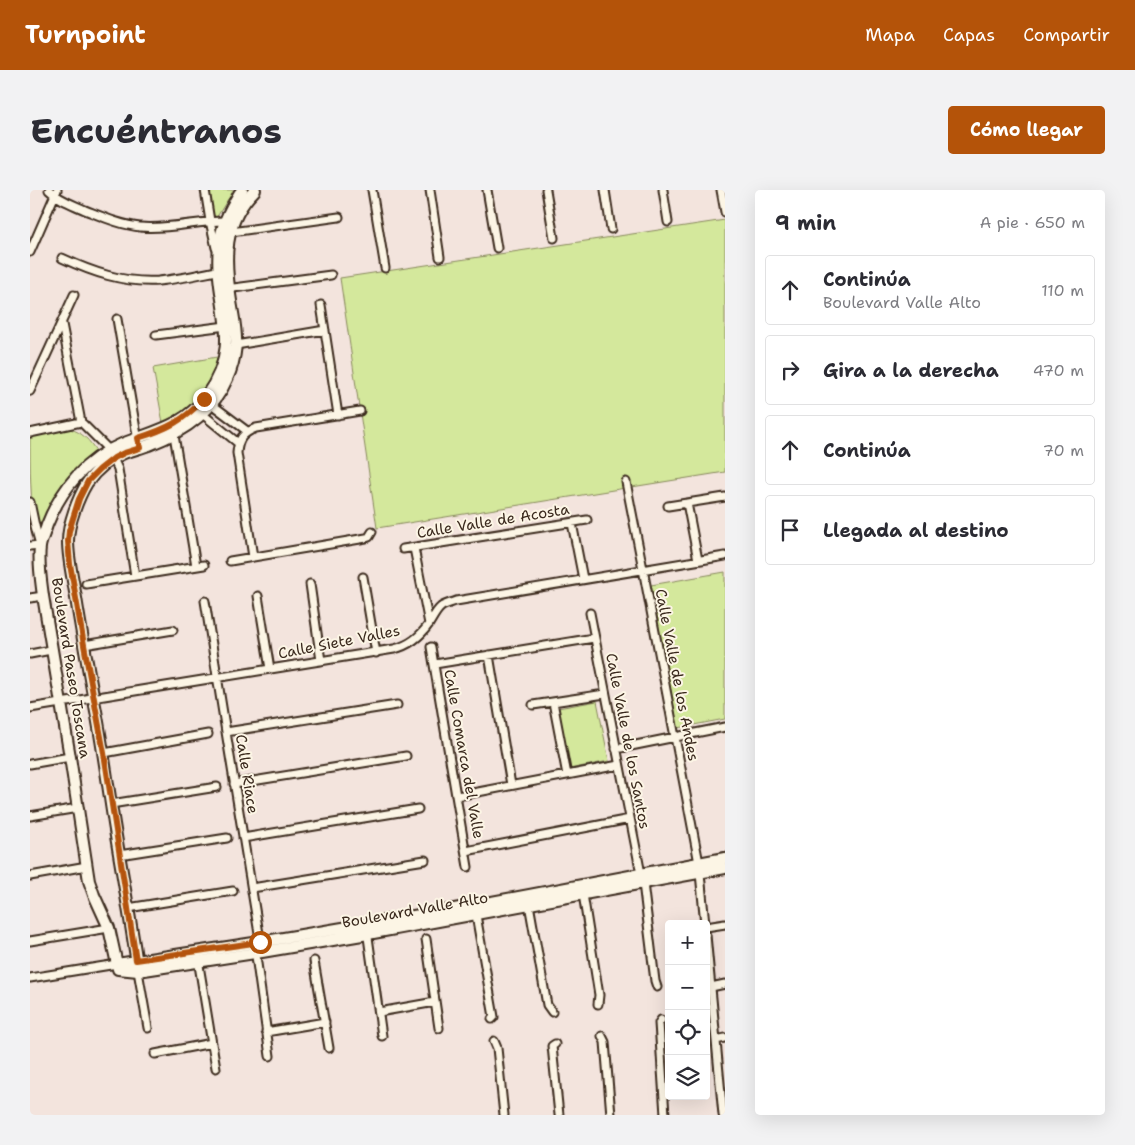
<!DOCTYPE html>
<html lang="es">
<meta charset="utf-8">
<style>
body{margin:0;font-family:"Shantell Sans",sans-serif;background:#f2f2f3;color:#2b2b33}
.controls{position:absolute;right:15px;bottom:15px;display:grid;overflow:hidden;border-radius:5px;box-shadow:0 5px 20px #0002}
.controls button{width:45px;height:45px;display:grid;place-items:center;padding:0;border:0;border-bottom:1px solid #e1e1e2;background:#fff;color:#2b2b33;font:25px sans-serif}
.stop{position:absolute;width:15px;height:15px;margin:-11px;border:4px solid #b45309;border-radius:50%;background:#fff}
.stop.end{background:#b45309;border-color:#fff;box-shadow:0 1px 5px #0008}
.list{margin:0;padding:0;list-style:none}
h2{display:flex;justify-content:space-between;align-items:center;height:65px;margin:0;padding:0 20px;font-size:21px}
h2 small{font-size:16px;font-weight:400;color:#7c7c81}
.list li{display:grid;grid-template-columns:32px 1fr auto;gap:15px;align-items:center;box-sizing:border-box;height:70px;margin:0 10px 10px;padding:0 10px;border:1px solid #e1e1e2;border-radius:5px}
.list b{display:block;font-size:19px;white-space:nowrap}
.list p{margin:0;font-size:16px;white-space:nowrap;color:#7c7c81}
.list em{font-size:16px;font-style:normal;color:#7c7c81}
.icon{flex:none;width:28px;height:28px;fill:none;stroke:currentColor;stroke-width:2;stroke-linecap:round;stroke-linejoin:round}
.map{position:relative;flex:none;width:695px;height:925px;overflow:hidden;border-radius:5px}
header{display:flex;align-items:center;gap:30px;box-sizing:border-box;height:70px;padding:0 25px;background:#b45309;color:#fff}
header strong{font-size:24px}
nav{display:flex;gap:28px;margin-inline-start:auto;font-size:18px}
.intro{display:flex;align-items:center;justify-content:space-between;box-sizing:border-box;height:120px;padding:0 30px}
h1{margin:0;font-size:35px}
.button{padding:12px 22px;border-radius:5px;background:#b45309;color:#fff;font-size:18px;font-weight:700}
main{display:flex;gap:30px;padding:0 30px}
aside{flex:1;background:#fff;border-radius:5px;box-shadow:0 5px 20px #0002}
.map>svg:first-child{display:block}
</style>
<header>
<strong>Turnpoint</strong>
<nav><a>Mapa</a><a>Capas</a><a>Compartir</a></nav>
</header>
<div class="intro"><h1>Encuéntranos</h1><a class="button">Cómo llegar</a></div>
<main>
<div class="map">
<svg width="695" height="925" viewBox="0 0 695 925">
<rect width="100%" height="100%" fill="#f3e4dd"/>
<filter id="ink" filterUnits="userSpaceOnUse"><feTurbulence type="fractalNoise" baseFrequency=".02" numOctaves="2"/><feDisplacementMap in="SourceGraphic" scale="10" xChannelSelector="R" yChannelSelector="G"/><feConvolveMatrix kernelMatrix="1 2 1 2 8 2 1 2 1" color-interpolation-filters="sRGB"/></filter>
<g filter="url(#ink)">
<path fill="#d4e89c" stroke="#88895d" d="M177,0h29l-8,9 -13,21h-3z
M695,30v252l-348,56 -37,-250z
M187,167c-3,30 -27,56 -54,66l-10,-55z
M40,239c12,3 20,12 26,22 -17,14 -32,29 -43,48 -5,9 -9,19 -14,29l-3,1c-6,-26 -6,-65 -6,-92z
M695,382v147l-47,9 -27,-143z
M567,511l12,60 -40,8 -11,-61z"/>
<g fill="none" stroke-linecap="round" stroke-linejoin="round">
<g stroke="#3b2a1e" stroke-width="11">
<path id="street" d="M19,0c10,10 23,14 36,20 18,7 36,15 55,17 28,3 56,-6 84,-6
M175,0l5,31 6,27
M342,0l13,78
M400,0l10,67
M457,0l10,58
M516,0l8,48
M575,0l6,39
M633,0l5,32
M691,0l4,22
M201,42l108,-15
M0,62l27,-62
M32,68c30,14 61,25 96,23 22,-2 43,-7 64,-11
M196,99l105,-14
M291,115l17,110
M87,129l21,122
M32,134l19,98
M126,145l70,-9
M206,155l89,-15
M0,201l44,-96
M180,213l37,28
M170,222l38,31
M0,243l51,-11 28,28 9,19 17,107
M144,245l22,131
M596,292l17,87 56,294 6,61
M0,312l5,24 5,19 -10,1
M657,313l11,57
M638,316l57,-9
M542,333l11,56
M384,358l15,76
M373,359l184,-29
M223,367l-16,-104c1,-13 5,-20 19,-25l104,-17
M200,371l136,-23 3,-1 3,-5
M333,387l13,76
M56,394l118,-19
M280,394l11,77
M228,406l12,73
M0,408l13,-2
M175,411l21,131 35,214
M560,423l51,261
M54,455l89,-15
M401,457l37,220
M0,464l21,-4
M459,465l22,130
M405,474l159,-26
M523,512l14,73
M503,515l72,-11
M0,518l364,-59c16,-4 26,-12 35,-25 4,-6 7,-13 12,-17 4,-3 10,-4 15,-6l269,-45
M196,542l171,-27
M586,559l109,-22
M74,563l104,-19
M0,574l40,-7
M204,594l172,-28
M427,606l162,-31
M81,614l106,-17
M0,626l48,-8
M213,648l175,-29
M436,661l164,-32
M89,665l108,-17
M0,686l57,-10
M613,693l12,98 2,6
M222,698l173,-28
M553,704l16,101 -1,9
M499,714l18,101 5,7
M98,718l105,-17
M446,725l18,102 -2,2
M676,737l19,-3
M337,740l15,106
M676,745l17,180
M396,749l13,89
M0,751l79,-13
M225,759l15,107
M168,769l18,109
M284,771l15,87
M108,781l10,57
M0,788l87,-14
M681,797l14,-3
M349,822l56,-10
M631,830l-2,3 6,92
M236,842l59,-10
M572,846l3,6 6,73
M686,850l9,-2
M464,851l3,7 7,67
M525,854l-3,2 7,69
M125,864l57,-11"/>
</g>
<g stroke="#3b2a1e" stroke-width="14">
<path id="secondary" d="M212,0l-3,4c-10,17 -18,32 -20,52 -6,58 27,95 -13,150 -21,30 -52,35 -84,48 -36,15 -61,45 -75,81 -2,7 -6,15 -7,22 -2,16 1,33 3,49l27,161 19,124 5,14 15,33 9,41 20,2 124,-19 106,-18 357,-66
M87,774l143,-22 189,-32 276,-52
M108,781c-7,-49 -16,-98 -24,-147 -6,-38 -11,-76 -18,-113 -7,-38 -14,-75 -20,-113 -3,-19 -8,-38 -8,-57 0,-17 10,-43 19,-58 9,-13 22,-24 37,-30 8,-3 17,-5 25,-8 34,-13 64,-33 78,-66 5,-10 8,-24 9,-34 1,-15 -3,-30 -5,-44 -7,-42 -8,-79 24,-111"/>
</g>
<use href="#street" stroke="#fcf5e5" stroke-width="7"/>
<use href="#secondary" stroke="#fcf5e5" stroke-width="10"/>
</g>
</g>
<g fill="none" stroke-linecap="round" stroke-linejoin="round" filter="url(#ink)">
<path stroke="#b45309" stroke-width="6" d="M174,209c-21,22 -37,30 -66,39l2,10 -16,5 -10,5 -14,11 -12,12 -9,18 -10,32 -1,10 2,23 14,81 20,108 32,207 124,-18"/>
</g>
<g text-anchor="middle" stroke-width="4" stroke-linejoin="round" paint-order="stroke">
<g font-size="15" fill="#3b2a1e" stroke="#fcf5e5">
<text transform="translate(463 331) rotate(-9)" y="5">Calle Valle de Acosta</text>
<text transform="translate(309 452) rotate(-11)" y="5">Calle Siete Valles</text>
<text transform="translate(41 478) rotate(81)" y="5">Boulevard Paseo Toscana</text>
<text transform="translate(647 485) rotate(79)" y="5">Calle Valle de los Andes</text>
<text transform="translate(598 551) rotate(79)" y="5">Calle Valle de los Santos</text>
<text transform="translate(434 564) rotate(80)" y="5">Calle Comarca del Valle</text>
<text transform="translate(217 584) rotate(81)" y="5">Calle Riace</text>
<text transform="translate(385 720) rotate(-10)" y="5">Boulevard Valle Alto</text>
</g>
</g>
</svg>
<div class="controls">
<button>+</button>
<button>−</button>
<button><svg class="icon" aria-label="locate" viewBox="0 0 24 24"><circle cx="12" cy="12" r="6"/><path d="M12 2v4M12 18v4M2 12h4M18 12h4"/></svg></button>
<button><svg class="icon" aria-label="layers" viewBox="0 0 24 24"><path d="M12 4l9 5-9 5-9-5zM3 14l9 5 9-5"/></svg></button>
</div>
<div class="stop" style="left:230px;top:752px"></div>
<div class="stop end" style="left:174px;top:209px"></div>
</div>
<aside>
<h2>9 min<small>A pie · 650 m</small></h2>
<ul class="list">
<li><svg class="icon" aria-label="ahead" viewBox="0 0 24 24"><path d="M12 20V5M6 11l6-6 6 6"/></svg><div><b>Continúa</b><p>Boulevard Valle Alto</p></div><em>110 m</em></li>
<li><svg class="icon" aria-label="right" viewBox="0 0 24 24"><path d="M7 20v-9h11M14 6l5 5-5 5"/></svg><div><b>Gira a la derecha</b></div><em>470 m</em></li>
<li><svg class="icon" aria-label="ahead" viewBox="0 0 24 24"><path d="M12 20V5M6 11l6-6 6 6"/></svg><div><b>Continúa</b></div><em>70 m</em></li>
<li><svg class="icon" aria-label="arrive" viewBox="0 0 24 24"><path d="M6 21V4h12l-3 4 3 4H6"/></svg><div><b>Llegada al destino</b></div></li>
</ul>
</aside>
</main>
